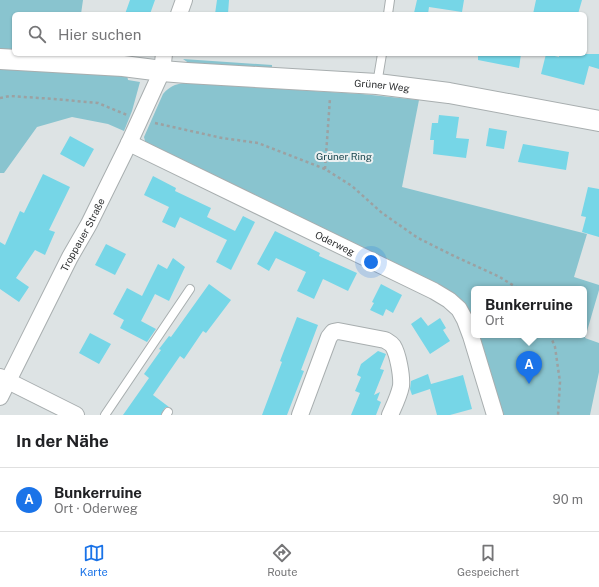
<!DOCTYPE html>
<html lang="de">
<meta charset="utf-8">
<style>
body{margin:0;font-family:"Public Sans",sans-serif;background:#f2f2f2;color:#202124}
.you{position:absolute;left:371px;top:262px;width:14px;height:14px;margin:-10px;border:3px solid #fff;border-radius:50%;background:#1a73e8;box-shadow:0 0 0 6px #1a73e833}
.badge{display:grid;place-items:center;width:26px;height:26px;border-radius:50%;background:#1a73e8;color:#fff;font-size:13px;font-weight:700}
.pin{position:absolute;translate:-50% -33px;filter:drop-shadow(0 1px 2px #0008)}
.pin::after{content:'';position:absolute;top:21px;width:14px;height:12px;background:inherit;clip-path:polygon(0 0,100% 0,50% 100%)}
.popup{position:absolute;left:471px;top:286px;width:116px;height:52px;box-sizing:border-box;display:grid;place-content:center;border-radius:6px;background:#fff;filter:drop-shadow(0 1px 3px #0005);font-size:13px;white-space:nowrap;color:#757577}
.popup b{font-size:15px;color:#202124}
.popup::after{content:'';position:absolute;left:50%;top:100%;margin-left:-8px;border:8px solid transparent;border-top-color:#fff}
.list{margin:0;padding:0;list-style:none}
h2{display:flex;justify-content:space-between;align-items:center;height:52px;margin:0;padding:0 16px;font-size:17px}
h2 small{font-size:13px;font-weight:400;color:#757577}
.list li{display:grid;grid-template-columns:26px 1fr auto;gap:12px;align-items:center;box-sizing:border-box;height:64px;padding:0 16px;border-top:1px solid #e0e0e0}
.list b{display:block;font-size:15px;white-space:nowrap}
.list p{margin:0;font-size:13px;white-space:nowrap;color:#757577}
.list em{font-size:13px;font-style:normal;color:#757577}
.icon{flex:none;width:22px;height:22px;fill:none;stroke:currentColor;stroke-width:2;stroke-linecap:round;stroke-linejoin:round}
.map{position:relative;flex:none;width:599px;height:415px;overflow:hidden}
.search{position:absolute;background:#fff;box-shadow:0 1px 3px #0004;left:12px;right:12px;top:12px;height:44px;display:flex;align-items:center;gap:10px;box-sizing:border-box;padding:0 14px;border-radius:6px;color:#757577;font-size:15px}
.sheet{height:116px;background:#fff}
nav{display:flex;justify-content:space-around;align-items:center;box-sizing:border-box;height:56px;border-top:1px solid #e0e0e0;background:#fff;font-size:11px;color:#757577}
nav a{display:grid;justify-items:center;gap:2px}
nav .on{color:#1a73e8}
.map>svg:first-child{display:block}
</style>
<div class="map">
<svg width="599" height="415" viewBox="0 0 599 415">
<rect width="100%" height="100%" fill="#dde3e4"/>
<path fill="#89c4cf" d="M0,0h83l-2,14h-67v40h94l15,1 5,25 12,2 -8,29 -8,20 -16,-7 -36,-7 -35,10 -33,46h-4z
M183,59l89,6v4l-82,-5z
M184,83l178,11 57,6 -17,87 185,47 -13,43 25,8v5l-14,48 14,5v29l-9,43h-88l-24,-80h106v-46h-110v37l-3,-9 -323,-172 -3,-4 -1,-4 19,-43c6,-7 12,-10 21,-11z"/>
<path fill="#76d6e7" d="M130,0h25l-5,14h-25z
M217,0h12l-1,14h-13z
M417,0h47l-2,12 -33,-5 -1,7 -14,-1z
M536,0h46l-4,14h-45z
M478,54h43l-2,14 -41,-8z
M546,54l13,3v-3h40v15l-10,-3 -5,19 -43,-11z
M439,115l20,2 -3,21 13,1 -3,19 -33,-4 1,-14h-4l2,-17h6z
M489,128l18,3 -3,18 -18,-3z
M70,136l24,13 -10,18 -24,-13z
M523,144l46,8 -3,18 -48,-8z
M43,174l27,13 -21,43 6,2 -10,23 -10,-5 -19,28 13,9 -10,15 -19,-13v-47l5,3 15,-34 4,2z
M153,176l23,12 -1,3 36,17 -4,9 28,14 8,-15 12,6 -24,48 -15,-8 11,-22 -47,-23 -5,11 -13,-6 7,-15 -25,-12z
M588,187l11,2v48l-17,-5 4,-15 -5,-1z
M275,231l45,22 -1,3 38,17 -9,18 -25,-12 -9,20 -17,-8 9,-19 -30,-14 -7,13 -12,-7z
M106,244l20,10 -11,21 -20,-10z
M173,258l12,9 -16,34 -14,-7 -14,27 15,8 -9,13 -27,-14 4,-8 -11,-6 14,-26 15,8 16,-32 9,5z
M209,284l22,16 -25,33 -3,-2 -19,28 -4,-3 -27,39 16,12h-3l-2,2 -3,6h-38l26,-37 -5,-4 17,-24 -2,-1 10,-13 2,1z
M381,284l21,11 -9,18 -7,-4 -3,7 -13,-6 4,-7 -2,-1z
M297,317l21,8 -17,45 3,1 -17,44h-25l20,-53 -2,-1z
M421,317l7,9 12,-8 6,10 -3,2 7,11 -20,13 -19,-30z
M90,333l21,11 -12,20 -20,-11z
M378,351l8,3 -6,15 4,1 -10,25 6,-3 -3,8 4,2 -5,13h-25l9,-22 -5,-2 6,-14 -4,-2 4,-11z
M428,374l3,10 32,-9 9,34 -22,6h-13l-7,-26 -18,6 -2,-6 1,-8z"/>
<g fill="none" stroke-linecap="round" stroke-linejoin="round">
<g stroke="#a8aeaf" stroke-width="10">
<path id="service" d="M388,14l2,-14
M377,84l5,-30
M105,415l85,-126
M166,415l2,-3"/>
</g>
<g stroke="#a8aeaf" stroke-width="18">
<g id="minor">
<path d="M179,14l5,-14"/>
<path id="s1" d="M129,143l305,148 15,9 10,9 6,11 6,16 24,79"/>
<path d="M0,377l76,38"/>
<path id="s2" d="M0,397l70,-140 19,-33 40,-81 33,-72 2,-17"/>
<path d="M300,415l29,-78 4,-5 5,-1 47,9c3,2 6,3 8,6 5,8 9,30 8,40 -2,10 -7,20 -11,29"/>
</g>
</g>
<g stroke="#a8aeaf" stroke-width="22">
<g id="tertiary">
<path id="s3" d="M0,59l123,7 39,5 25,2 190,11 72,9 150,28"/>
</g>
</g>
<path stroke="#9ca1a2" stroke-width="2.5" stroke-dasharray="3 3" stroke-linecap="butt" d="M0,98l10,-2 44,3 44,4 29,12
M155,123l67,15 36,5 67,26 27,17 30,27 36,25 38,19 42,19 21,13
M325,169l5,-71
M550,335l5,12 5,35 -2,33"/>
<use href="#service" stroke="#fff" stroke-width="8"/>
<use href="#minor" stroke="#fff" stroke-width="16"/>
<use href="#tertiary" stroke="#fff" stroke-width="20"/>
</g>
<g text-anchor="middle" stroke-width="4" stroke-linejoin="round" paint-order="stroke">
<g font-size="10" fill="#2c2e2f" stroke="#eaf0f1">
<text dy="4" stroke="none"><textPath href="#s3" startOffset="383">Grüner Weg</textPath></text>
<text dy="4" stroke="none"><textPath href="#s2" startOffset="182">Troppauer Straße</textPath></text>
<text dy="4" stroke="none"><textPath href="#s1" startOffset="229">Oderweg</textPath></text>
</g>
<g font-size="10" fill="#18444c" stroke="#eaf0f1">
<text x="344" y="160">Grüner Ring</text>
</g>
</g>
</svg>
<div class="you"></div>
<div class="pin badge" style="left:529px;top:384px">A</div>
<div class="popup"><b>Bunkerruine</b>Ort</div>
<div class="search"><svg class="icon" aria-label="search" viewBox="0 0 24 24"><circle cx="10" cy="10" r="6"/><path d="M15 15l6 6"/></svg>Hier suchen</div>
</div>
<section class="sheet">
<h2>In der Nähe<small></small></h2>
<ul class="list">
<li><span class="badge">A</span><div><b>Bunkerruine</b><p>Ort · Oderweg</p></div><em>90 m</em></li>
</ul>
</section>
<nav>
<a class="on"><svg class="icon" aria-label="map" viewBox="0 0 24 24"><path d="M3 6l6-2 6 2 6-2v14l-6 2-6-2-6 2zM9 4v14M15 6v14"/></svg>Karte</a>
<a><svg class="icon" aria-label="directions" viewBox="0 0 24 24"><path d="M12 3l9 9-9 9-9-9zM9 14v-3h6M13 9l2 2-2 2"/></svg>Route</a>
<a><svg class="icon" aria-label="saved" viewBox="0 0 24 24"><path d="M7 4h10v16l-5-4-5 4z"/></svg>Gespeichert</a>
</nav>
